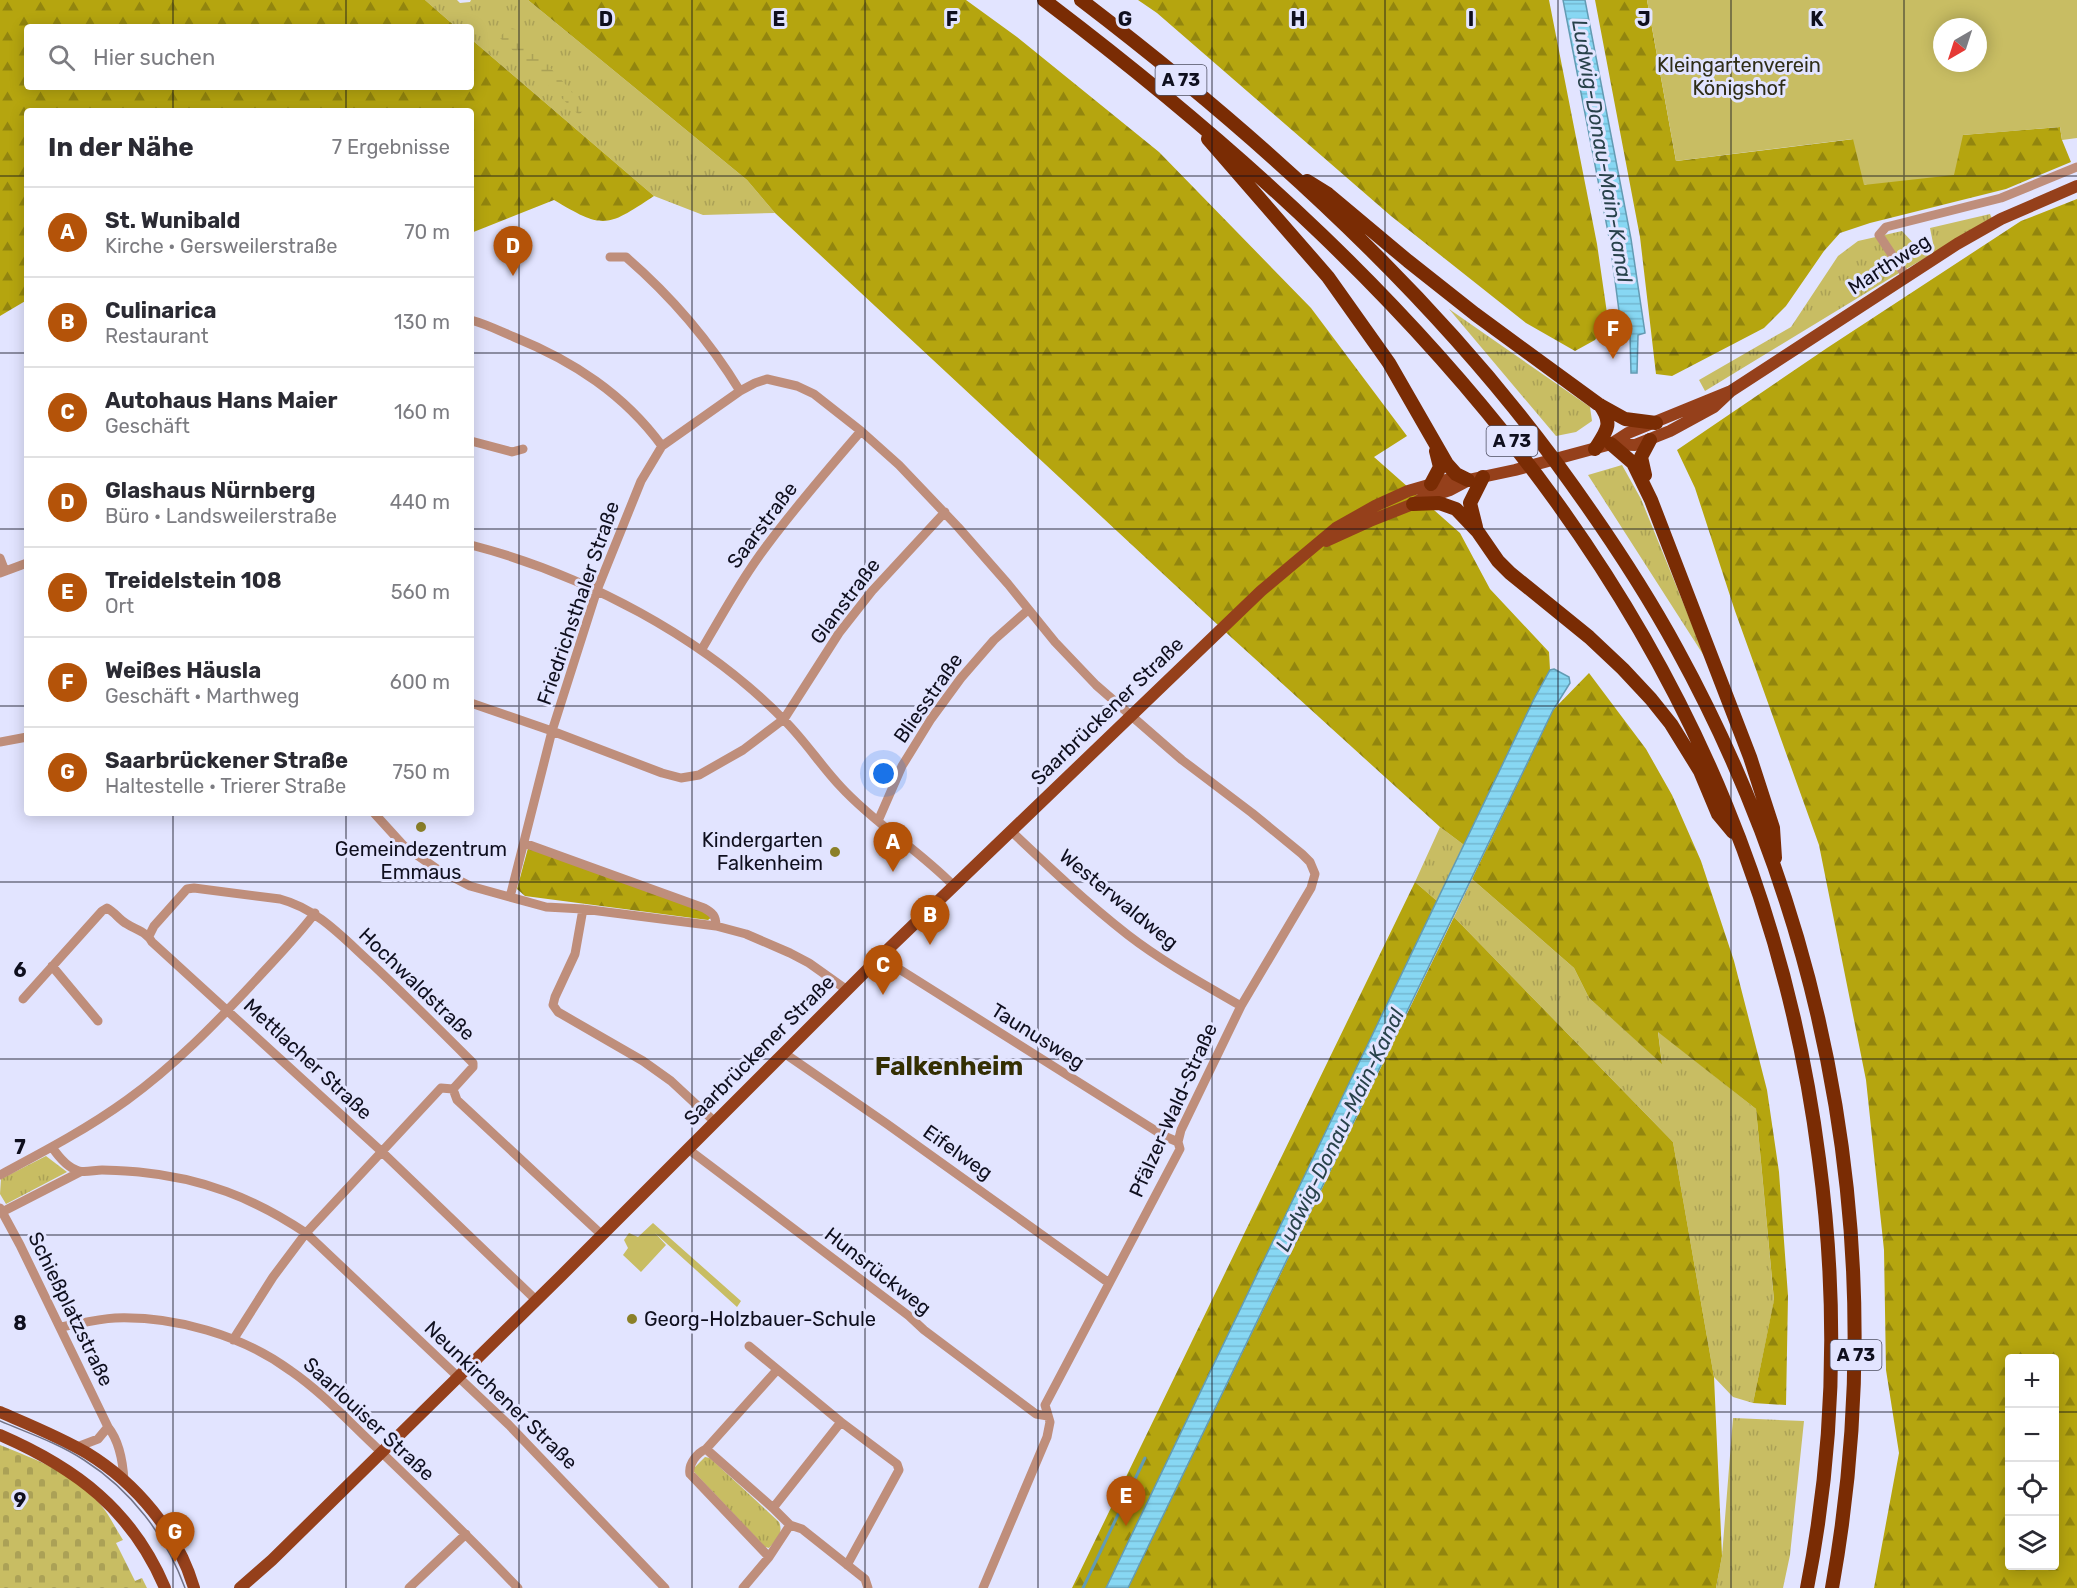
<!DOCTYPE html>
<html lang="de">
<meta charset="utf-8">
<style>
body{margin:0;font-family:Rubik,sans-serif;background:#f2f2f3;color:#2b2b33}
.controls{position:absolute;right:18px;bottom:18px;display:grid;overflow:hidden;border-radius:6px;box-shadow:0 3px 15px #0003}
.controls button{width:54px;height:54px;display:grid;place-items:center;padding:0;border:0;border-bottom:2px solid #e1e1e2;background:#fff;color:#2b2b33;font:30px sans-serif}
.compass{position:absolute;left:1933px;top:18px;width:54px;height:54px;border-radius:50%;background:#fff;box-shadow:0 3px 15px #0003;rotate:219deg}
.you{position:absolute;left:884px;top:774px;width:21px;height:21px;margin:-15px;border:4px solid #fff;border-radius:50%;background:#1a73e8;box-shadow:0 0 0 9px #1a73e833}
.badge{display:grid;place-items:center;width:39px;height:39px;border-radius:50%;background:#b45309;color:#fff;font-size:20px;font-weight:700}
.pin{position:absolute;translate:-50% -50px;filter:drop-shadow(0 2px 3px #0008)}
.pin::after{content:'';position:absolute;top:32px;width:21px;height:18px;background:inherit;clip-path:polygon(0 0,100% 0,50% 100%)}
.list{margin:0;padding:0;list-style:none}
h2{display:flex;justify-content:space-between;align-items:center;height:78px;margin:0;padding:0 24px;font-size:26px}
h2 small{font-size:20px;font-weight:400;color:#7c7c81}
.list li{display:grid;grid-template-columns:39px 1fr auto;gap:18px;align-items:center;box-sizing:border-box;height:90px;padding:0 24px;border-top:2px solid #e1e1e2}
.list b{display:block;font-size:22px;white-space:nowrap}
.list p{margin:0;font-size:20px;white-space:nowrap;color:#7c7c81}
.list em{font-size:20px;font-style:normal;color:#7c7c81}
.icon{flex:none;width:33px;height:33px;fill:none;stroke:currentColor;stroke-width:2;stroke-linecap:round;stroke-linejoin:round}
.map{position:relative;flex:none;width:2077px;height:1588px;overflow:hidden}
.search{position:absolute;background:#fff;box-shadow:0 3px 15px #0003;left:24px;top:24px;width:450px;height:66px;display:flex;align-items:center;gap:15px;box-sizing:border-box;padding:0 21px;border-radius:6px;color:#7c7c81;font-size:22px}
.panel{position:absolute;background:#fff;box-shadow:0 3px 15px #0003;left:24px;top:108px;width:450px;height:708px;border-radius:6px}
.map>svg:first-child{display:block}
</style>
<div class="map">
<svg width="2077" height="1588" viewBox="0 0 2077 1588">
<defs>
<pattern id="grass-tufts" width="24" height="20" patternUnits="userSpaceOnUse" patternTransform="scale(1.5)"><rect width="24" height="20" fill="#c8bd63"/><path d="M3 7l-1-3M5 7V3M7 7l1-3M15 17l-1-3M17 17v-4M19 17l1-3" fill="none" stroke="#aba156"/></pattern>
<pattern id="forest-firs" width="22" height="20" patternUnits="userSpaceOnUse" patternTransform="scale(1.5)"><rect width="22" height="20" fill="#b5a50f"/><path d="M5 1l3.5 6h-7zM16 11l3.5 6h-7z" fill="#92850e"/></pattern>
<pattern id="wetland-marsh" width="20" height="14" patternUnits="userSpaceOnUse" patternTransform="scale(1.5)"><rect width="20" height="14" fill="#c8bd63"/><path d="M1 5h8M5 5V1M11 12h8M15 12V8" fill="none" stroke="#aba156"/></pattern>
<pattern id="cemetery-stones" width="16" height="16" patternUnits="userSpaceOnUse" patternTransform="scale(1.5)"><rect width="16" height="16" fill="#c8bd63"/><path d="M2 7V4a2 2 0 0 1 4 0v3zM10 15v-3a2 2 0 0 1 4 0v3z" fill="#aba156"/></pattern>
<pattern id="water-rules" width="6" height="5" patternUnits="userSpaceOnUse" patternTransform="scale(1.5)"><rect width="6" height="5" fill="#87d7f3"/><path d="M0 2.5h6" fill="none" stroke="#73b7d0"/></pattern>
</defs>
<rect width="100%" height="100%" fill="#e2e4ff"/>
<path fill="url(#grass-tufts)" d="M425,0h32l3,3 10,-1 1,-2h57l219,180 28,33 -72,2 -49,-19 -183,-157v-12h-15z
M1990,214l2,5 -103,60 -184,112 -6,-11 92,-53 47,-71 20,-15 44,-10 16,17 15,-5 -3,-15z
M1449,309l141,98 2,14 -16,11 -20,4z
M1622,465l19,34 65,160 -118,-184z
M1440,827l24,18 -27,56 -22,-19z
M1472,879l102,89 15,30 73,65 -4,-32 98,78 18,192 -21,102 -20,-6 -19,-20 -41,-235 -219,-225z
M46,1156l21,16 -61,32 -6,-10 1,-15z
M1733,1418l71,3 -14,134 -7,33h-67l6,-32z
M705,1457l5,1 69,64c5,11 -3,18 -10,26l-4,-1 -71,-75v-4z"/>
<path fill="url(#forest-firs)" fill-rule="evenodd" d="M0,0h425l31,27h-429v60h444v-48l183,157c-47,31 -50,34 -100,4l-83,33v-122h-444v189l-27,16z
M528,0h438l51,37 142,115 152,156 96,128 -33,21 86,76 30,56 59,63 1,18 -16,29 -70,146 -24,-18 -208,-189 -457,-425 -28,-33z
M1138,0h411l48,244 11,76 -13,20 -20,11 -49,-28 -135,-107 -234,-203z
M1595,0h52l29,161 178,-22 11,46 97,-50 98,-8 2,13 9,22 -65,27 -136,34 -30,10 -16,18 -38,55 -22,22 -92,48 -16,-2 -16,-137z
M2077,199v1389h-203l25,-135 -13,-83 -2,-120 -18,-170 -47,-235 -84,-234 -40,-123 -18,-38 150,-102 194,-127zM2054,1358v208h-44v-208z
M1589,673l57,76 26,46 29,66 33,100 33,129 12,82 9,124 -2,109 -33,-2 21,-103 -18,-191 -98,-77 4,32 -73,-66 -15,-30 -102,-89 81,-169z
M528,848l182,64 2,5 -4,3 -183,-24 -8,-7z
M1415,882l22,19 -331,687h-34z
M1454,917l219,225 41,235 8,179 -6,32h-588z"/>
<path fill="url(#wetland-marsh)" d="M510,28l5,1 71,78 -7,8 -80,-78z"/>
<path fill="url(#cemetery-stones)" d="M0,1445c36,15 75,28 100,59 9,10 15,24 23,36l-7,3 19,38 7,-3 5,10h-147z"/>
<path fill="#c8bd63" fill-rule="evenodd" d="M1647,0h430v138l-15,2 -2,-13 -97,8 -9,40 -90,10 -11,-46 -177,22zM1942,27h36v36h-36z
M653,1223l88,78 -4,6 -82,-74 11,12 -25,27 -18,-17 5,-7 -4,-8 5,-7 9,4z"/>
<path fill="url(#water-rules)" stroke="#639bb3" stroke-width="1.5" d="M1563,0h22l46,239 14,94 -7,2 -1,38h-6l-1,-38 -8,-1 -12,-92z
M1554,669l15,8 1,6 -17,27 -425,878h-22l428,-889 16,-29z"/>
<g fill="none" stroke-linecap="round" stroke-linejoin="round">
<path stroke="#639bb3" stroke-width="3" d="M1083,1588l62,-130"/>
<path stroke="#bf8e7b" stroke-width="9" d="M610,257h16c45,39 83,83 114,134
M1906,276l-27,-41 7,-8 115,-29 76,-31
M471,320c15,4 29,11 43,17 59,24 110,57 148,109
M471,441l41,11 11,-3
M471,545c112,29 233,92 314,176 21,21 36,45 56,66 34,37 78,63 113,99
M0,558l5,13
M0,573l27,-10
M702,649c21,-36 41,-72 66,-105 29,-39 61,-76 93,-113
M471,703l81,28 110,42 19,5 18,-3 44,-25 41,-31 55,-86 33,-42 73,-79
M0,742l27,-5
M374,813l30,33 33,23 33,17 76,21 37,2 133,17 30,8 44,19 19,10 38,27
M878,821l24,-55 29,-47 30,-41 33,-38 34,-30
M1011,831c38,36 76,72 117,104 35,27 75,49 113,71
M524,843l180,65c9,5 12,8 12,18
M510,897l42,-166 45,-141 44,-109 21,-35 78,-55 15,-8 12,-4 30,7 17,8 47,37 38,34 59,62 50,57 47,58 41,43 86,75 70,53 50,41 8,8 5,12 -4,14 -70,118 -60,124 -3,12 2,7 -135,256 5,17 -3,15 -64,151
M583,909l-8,45 -20,43 -2,8 5,7 85,49 28,20 44,41
M149,936l5,-10 33,-37 7,-1 86,11c38,10 63,39 92,65 34,32 68,66 101,99v4l-20,22 4,11 145,135
M880,957l284,179 14,6
M52,966l46,55
M23,999l79,-88 5,-3c8,4 12,12 20,16 9,6 20,8 25,18l229,209 155,149
M784,1053l103,71 222,159
M52,1147c6,9 16,21 27,24 6,2 16,-1 23,-1 12,0 24,1 37,2 63,6 115,26 167,61l203,192 156,163
M688,1149l221,167 15,14 112,84 12,2
M0,1175c43,-23 87,-46 127,-75 47,-34 88,-76 127,-118 21,-23 42,-44 61,-69
M0,1208l20,37 88,182c12,15 15,35 16,54
M2,1212l78,-40
M61,1327c17,-3 36,-8 54,-9 60,-2 127,17 176,53 32,22 59,52 88,79 47,45 94,91 139,138
M233,1340l40,-63 33,-44 135,-145 12,1
M749,1346l92,76 56,42 2,6 -52,95
M77,1447l21,-8 10,-12
M706,1449c-9,4 -18,15 -16,25l79,83
M773,1508l-67,-59 71,-79
M790,1525l12,4 63,50 3,9
M409,1588l57,-54
M743,1588l26,-31 21,-32 -17,-17 68,-86"/>
<path stroke="#95401b" stroke-width="12" d="M1611,444l24,1 35,-14 44,-24 17,-16 226,-147 44,-25 76,-33
M1326,541l44,-20 43,-17 9,-5 28,-9 17,-9
M0,1412c30,13 60,25 87,41 49,30 91,80 107,135
M0,1435c76,33 132,75 165,153
M240,1588l32,-28 289,-284 319,-319 381,-366 75,-63 39,-22 33,-15 38,-11h22l47,-10 96,-26 17,-11 103,-42"/>
<path stroke="#7a2c04" stroke-width="14" d="M1044,0c395,299 710,649 775,1159 19,142 16,288 -12,429
M1081,0c173,132 344,285 474,461 44,60 86,122 122,188 158,288 213,616 155,939
M1208,139l120,138 61,86 58,101 9,10 12,6
M1307,181l21,13 80,67 67,53 123,90 27,15 31,4
M1611,444l22,19 18,37 99,257 23,71 2,30
M1595,449c11,-17 19,-25 5,-44
M1645,475l-4,-18 9,-17
M1431,484l9,-17 -4,-16
M1413,504l26,-1 17,6 22,23 20,29 12,12 79,64 34,32 28,30 20,25 29,47 18,43 15,18
M1476,527l-6,-24 13,-26"/>
<path stroke="#727387" stroke-width="1.5" d="M0,1421c28,12 58,22 84,39 47,30 82,76 101,128"/>
</g>
<path fill="none" stroke="#0f0f1e" stroke-width="1.5" stroke-opacity="0.55" d="M173,0v27M346,0v27M519,0v1588M692,0v1588M865,0v1588M1038,0v1588M1212,0v1588M1385,0v1588M1558,0v1588M1731,0v1588M1904,0v1588M173,87v24M346,87v24M0,176h27M471,176h1606M0,353h27M471,353h1606M0,529h27M471,529h1606M0,706h27M471,706h1606M173,813v775M346,813v775M0,882h2077M0,1059h2077M0,1235h2077M0,1412h2010M2054,1412h23"/>
<g fill="#8b8028" stroke="#e2e4ff" stroke-width="2">
<circle cx="421" cy="827" r="6"/>
<circle cx="835" cy="852" r="6"/>
<circle cx="632" cy="1319" r="6"/>
</g>
<g text-anchor="middle" stroke-width="6" stroke-linejoin="round" paint-order="stroke">
<g fill="#e2e4ff" stroke="#4e4f62" stroke-width="1.5">
<rect x="1155.5" y="65" width="51" height="30" rx="4.5"/>
<rect x="1486.5" y="426" width="51" height="30" rx="4.5"/>
<rect x="1830.5" y="1340" width="51" height="30" rx="4.5"/>
</g>
<g font-size="18" font-weight="bold" fill="#0f0f1e">
<text x="1181" y="86">A 73</text>
<text x="1512" y="447">A 73</text>
<text x="1856" y="1361">A 73</text>
</g>
<g font-size="20" fill="#2f2d17" stroke="#e2e4ff">
<text x="1739" y="72">Kleingartenverein<tspan x="1739" dy="23">Königshof</tspan></text>
</g>
<g font-size="20" fill="#0f0f1e" stroke="#e2e4ff">
<text transform="translate(1889 264) rotate(-33)" y="7">Marthweg</text>
<text transform="translate(762 525) rotate(-53)" y="7">Saarstraße</text>
<text transform="translate(845 601) rotate(-53)" y="7">Glanstraße</text>
<text transform="translate(578 603) rotate(-71)" y="7">Friedrichsthaler Straße</text>
<text transform="translate(928 698) rotate(-55)" y="7">Bliesstraße</text>
<text transform="translate(1107 711) rotate(-44)" y="7">Saarbrückener Straße</text>
<text transform="translate(1119 899) rotate(39)" y="7">Westerwaldweg</text>
<text transform="translate(417 984) rotate(44)" y="7">Hochwaldstraße</text>
<text transform="translate(1038 1036) rotate(32)" y="7">Taunusweg</text>
<text transform="translate(759 1050) rotate(-45)" y="7">Saarbrückener Straße</text>
<text transform="translate(308 1059) rotate(43)" y="7">Mettlacher Straße</text>
<text transform="translate(1173 1110) rotate(-66)" y="7">Pfälzer-Wald-Straße</text>
<text transform="translate(958 1152) rotate(35)" y="7">Eifelweg</text>
<text transform="translate(878 1271) rotate(38)" y="7">Hunsrückweg</text>
<text transform="translate(71 1309) rotate(64)" y="7">Schießplatzstraße</text>
<text transform="translate(501 1395) rotate(44)" y="7">Neunkirchener Straße</text>
<text transform="translate(369 1419) rotate(43)" y="7">Saarlouiser Straße</text>
</g>
<g font-size="20" fill="#0f0f1e" stroke="#e2e4ff" text-anchor="end">
<text x="823" y="847">Kindergarten<tspan x="823" dy="23">Falkenheim</tspan></text>
<text x="421" y="856" text-anchor="middle">Gemeindezentrum<tspan x="421" dy="23">Emmaus</tspan></text>
<text x="644" y="1326" text-anchor="start">Georg-Holzbauer-Schule</text>
</g>
<g font-size="21" font-style="italic" fill="#28424b" stroke="#e2e4ff">
<text transform="translate(1602 151) rotate(80)" y="7">Ludwig-Donau-Main-Kanal</text>
<text transform="translate(1340 1130) rotate(-64)" y="7">Ludwig-Donau-Main-Kanal</text>
</g>
<g font-size="26" font-weight="bold" fill="#342f03" stroke="#e2e4ff">
<text x="949" y="1075">Falkenheim</text>
</g>
</g>
<g font-size="20" text-anchor="middle" font-weight="bold" fill="#0f0f1e" stroke="#e2e4ff" stroke-width="6" stroke-linejoin="round" paint-order="stroke">
<text x="606" y="26">D</text>
<text x="779" y="26">E</text>
<text x="952" y="26">F</text>
<text x="1125" y="26">G</text>
<text x="1298" y="26">H</text>
<text x="1471" y="26">I</text>
<text x="1644" y="26">J</text>
<text x="1817" y="26">K</text>
<text x="20" y="977">6</text>
<text x="20" y="1154">7</text>
<text x="20" y="1330">8</text>
<text x="20" y="1507">9</text>
</g>
</svg>
<div class="controls">
<button>+</button>
<button>−</button>
<button><svg class="icon" aria-label="locate" viewBox="0 0 24 24"><circle cx="12" cy="12" r="6"/><path d="M12 2v4M12 18v4M2 12h4M18 12h4"/></svg></button>
<button><svg class="icon" aria-label="layers" viewBox="0 0 24 24"><path d="M12 4l9 5-9 5-9-5zM3 14l9 5 9-5"/></svg></button>
</div>
<svg class="compass" viewBox="-18 -18 36 36"><path d="M0-13l5 13h-10z" fill="#e53935"/><path d="M0 13l5-13h-10z" fill="#7c7c81"/></svg>
<div class="you"></div>
<div class="pin badge" style="left:893px;top:872px">A</div>
<div class="pin badge" style="left:930px;top:945px">B</div>
<div class="pin badge" style="left:883px;top:995px">C</div>
<div class="pin badge" style="left:513px;top:276px">D</div>
<div class="pin badge" style="left:1126px;top:1526px">E</div>
<div class="pin badge" style="left:1613px;top:359px">F</div>
<div class="pin badge" style="left:175px;top:1562px">G</div>
<div class="search"><svg class="icon" aria-label="search" viewBox="0 0 24 24"><circle cx="10" cy="10" r="6"/><path d="M15 15l6 6"/></svg>Hier suchen</div>
<section class="panel">
<h2>In der Nähe<small>7 Ergebnisse</small></h2>
<ul class="list">
<li><span class="badge">A</span><div><b>St. Wunibald</b><p>Kirche · Gersweilerstraße</p></div><em>70 m</em></li>
<li><span class="badge">B</span><div><b>Culinarica</b><p>Restaurant</p></div><em>130 m</em></li>
<li><span class="badge">C</span><div><b>Autohaus Hans Maier</b><p>Geschäft</p></div><em>160 m</em></li>
<li><span class="badge">D</span><div><b>Glashaus Nürnberg</b><p>Büro · Landsweilerstraße</p></div><em>440 m</em></li>
<li><span class="badge">E</span><div><b>Treidelstein 108</b><p>Ort</p></div><em>560 m</em></li>
<li><span class="badge">F</span><div><b>Weißes Häusla</b><p>Geschäft · Marthweg</p></div><em>600 m</em></li>
<li><span class="badge">G</span><div><b>Saarbrückener Straße</b><p>Haltestelle · Trierer Straße</p></div><em>750 m</em></li>
</ul>
</section>
</div>
